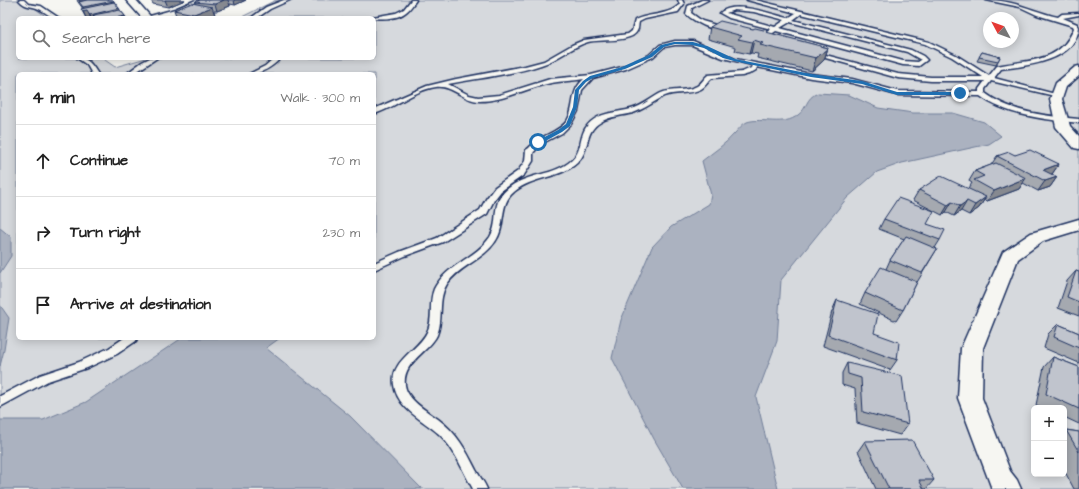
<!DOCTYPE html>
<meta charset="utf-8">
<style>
body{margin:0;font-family:"Architects Daughter",sans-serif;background:#f2f2f2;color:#222}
.controls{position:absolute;right:12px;bottom:12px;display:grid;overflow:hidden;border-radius:6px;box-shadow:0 2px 10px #0003}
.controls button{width:36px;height:36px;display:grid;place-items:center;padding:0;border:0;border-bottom:1px solid #e0e0e0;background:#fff;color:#222;font:20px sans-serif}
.compass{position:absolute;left:983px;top:12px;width:36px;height:36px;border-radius:50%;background:#fff;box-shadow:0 2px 10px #0003;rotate:311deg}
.stop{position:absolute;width:12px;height:12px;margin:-9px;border:3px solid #1f6fb2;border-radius:50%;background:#fff}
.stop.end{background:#1f6fb2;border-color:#fff;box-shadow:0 1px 4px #0008}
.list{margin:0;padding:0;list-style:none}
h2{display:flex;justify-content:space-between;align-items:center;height:52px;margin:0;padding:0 16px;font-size:17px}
h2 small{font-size:13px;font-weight:400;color:#767676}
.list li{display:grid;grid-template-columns:26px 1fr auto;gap:12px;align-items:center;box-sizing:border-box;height:72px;padding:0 16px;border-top:1px solid #e0e0e0}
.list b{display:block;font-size:15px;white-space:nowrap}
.list em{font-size:13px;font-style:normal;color:#767676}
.icon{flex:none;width:22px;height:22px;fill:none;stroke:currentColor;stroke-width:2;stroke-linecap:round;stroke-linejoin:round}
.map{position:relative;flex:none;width:1079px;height:489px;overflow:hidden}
.search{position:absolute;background:#fff;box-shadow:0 2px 10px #0003;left:16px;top:16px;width:360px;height:44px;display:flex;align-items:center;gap:10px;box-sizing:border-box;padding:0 14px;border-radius:6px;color:#767676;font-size:15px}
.panel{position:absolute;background:#fff;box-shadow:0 2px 10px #0003;left:16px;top:72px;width:360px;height:268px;border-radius:6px}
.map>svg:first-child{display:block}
</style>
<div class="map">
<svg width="1079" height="489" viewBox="0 0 1079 489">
<rect width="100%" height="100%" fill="#f6f6f2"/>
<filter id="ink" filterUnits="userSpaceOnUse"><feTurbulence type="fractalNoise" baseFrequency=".025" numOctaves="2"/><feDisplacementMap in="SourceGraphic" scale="8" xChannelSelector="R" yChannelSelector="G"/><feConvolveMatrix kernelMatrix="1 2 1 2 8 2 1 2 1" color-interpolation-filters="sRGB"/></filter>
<g filter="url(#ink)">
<path fill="#d6d9dd" stroke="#78849e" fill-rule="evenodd" d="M0,0h24l24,18h-30v40h84l13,9 31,-9h228v-40h-134l36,-18h803v489h-1079zM989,18h24v24h-24zM18,74h356v264h-356zM1034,408h30v66h-30z"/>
<path fill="#abb2c0" stroke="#717e99" d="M818,93l31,2 29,13 35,5h40l31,9 17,14 -12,8 -87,19 -25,9 -30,26 -66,82 -4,61 -21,56 22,92h-95l-29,-50 -42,-81 9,-38 31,-73 19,-20 38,-23 2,-9 -9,-34c11,-9 24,-17 33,-28 4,-4 7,-9 12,-11 15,-5 37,5 51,-7 10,-7 7,-17 20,-22z
M0,228l11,9v19l-11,17z
M0,305l9,13 -5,32 -4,16z
M182,338h98l-14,10 84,68 72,73h-422v-69h43l43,-18z"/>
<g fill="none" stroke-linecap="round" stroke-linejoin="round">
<g stroke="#1b2f5e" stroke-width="3">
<path id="lane" d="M19,0h5l4,4 13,2 18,12c-9,0 -13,-6 -20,-9 -9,-4 -13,-1 -20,-9z
M284,0h6l-20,9 -13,9h-6l15,-11z
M411,0h5c-3,4 -6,9 -10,12 -11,9 -27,6 -39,6l29,-5 8,-4z
M678,0h4l2,4 -6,8 -33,7 -6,3c-1,3 0,6 -2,9 -5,12 -38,8 -49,11 -17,5 -30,18 -47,23 -30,10 -62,13 -93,19l21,11 9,2 21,-2 51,-16 41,-4 31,-8 27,-12 11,-10 15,-4h18l42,18 76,15 41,5 45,12 82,1v-3l6,-8h-54l-33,-3 -87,-24 3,-2 84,22 33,3h52l-31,-20 -27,-13 -124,-30 -8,6 118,30 12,6 4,4 -8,6 -16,-1 -127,-34 -9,6h-4v-2l8,-6 -42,-11 -9,-5c14,-13 51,1 68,5l8,-5 -49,-13h8l46,11 128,31 27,13 33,21 8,-10c32,-7 63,-2 77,-38l-1,-2 -36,-11 -17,-8 -34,-7c28,0 46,11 72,17l4,-3 17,-1v2l-16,3 14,6 2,3c-3,34 -52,39 -78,42l-7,9 65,17v2l-68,-16 -6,8v4c26,20 63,23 94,26v4c-32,-3 -72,-7 -99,-27l-83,-1 -45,-12 -41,-5 -54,-11 -1,3 -7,4 -7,2 -30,2c-4,3 -6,8 -11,11 -11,6 -25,2 -36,7 -11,5 -20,13 -32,17 -11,3 -23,3 -32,9 -18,10 -10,28 -24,41 -17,16 -45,13 -63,29 -16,13 -7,34 -19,50 -12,18 -36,24 -48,42 -10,16 -3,34 -10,51 -8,17 -35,27 -32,50 2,15 22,26 33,34 19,14 28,31 38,51 4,7 8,12 11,19h-14c-11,-19 -18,-40 -34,-55 -16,-14 -42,-26 -45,-49 -4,-25 24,-34 33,-53 7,-13 1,-29 7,-43 13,-25 41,-30 56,-52 11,-17 -2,-34 20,-50 18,-14 44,-11 62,-27 14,-13 3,-31 26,-43 11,-5 22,-5 33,-8 12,-3 20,-11 30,-16 11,-5 26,-1 36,-7 5,-3 7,-8 11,-11l34,-3 9,-4 1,-3 -29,-7 -31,-13h-17l-11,2 -11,10 -27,12 -33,9 -11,12 -4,21 -7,13 -9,9 -21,11 -8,9v8l-9,14 -23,16 -7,9 -7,14 -44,28 -38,14 -31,14v-7l25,-11 38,-14 43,-28 6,-11 9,-12 23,-16 7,-10 1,-11c4,-2 6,-6 9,-8 10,-8 24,-10 32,-21 9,-14 2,-29 17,-42 -11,2 -22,2 -33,4 -25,5 -46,18 -72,18 -15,0 -27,-16 -43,-14 -22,3 -41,21 -62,27v-5l53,-23 29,-7 69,-13 19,-5 28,-16 12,-5 44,-6 4,-3 3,-11c14,-7 34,-4 45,-16zM734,10l20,2 31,8 -10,7 -49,-14zM790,22l117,30 14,8 -3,2 -15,-1 -123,-33z
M702,0h6l-16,8 -1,5 11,8 24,7v2c-14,1 -30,-7 -40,-16l2,-8z
M77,58c12,0 15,7 21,16h-6l-5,-9z
M150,58h7l-24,16h-7l16,-12z
M274,58h7c-9,9 -19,16 -32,16l16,-8z
M124,338h13l-1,3 -19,13 -30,14 -39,13 -48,26v-11l40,-21 39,-13 30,-14z"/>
</g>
<g stroke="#1b2f5e" stroke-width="3">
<path id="street" d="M126,0h10l14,16 25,-7 21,-9h13l-2,2 -26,11 -17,5h-22z
M1079,66v10l-13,11 -4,12 8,27 9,10v13l-5,-1 -18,-21 -6,-28 6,-16 19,-16z
M1079,219v11l-36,11 -25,18 -35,89 -1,50 28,73 7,9 4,9h-29l-34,-91 3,-50 42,-96 28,-19z"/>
</g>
<use href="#lane" fill="#f6f6f2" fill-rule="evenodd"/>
<use href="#street" fill="#f6f6f2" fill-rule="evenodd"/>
</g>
<path fill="#a5a9b0" stroke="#1b2f5e" d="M77,0h36l7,10 5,6 1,2h-40l-5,-9h2l-2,-3 -3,-4z
M151,0h34l-17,7 -15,-3z
M200,0h46l-11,5 -5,-1v2l-13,5h-3l1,4 -8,3h-30l-3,-8 22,-6 -1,-2z
M710,27l43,2 15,2v2l60,15 -4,12 -12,11 -55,-13 1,-4 -7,-1 -2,1 -14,-3 1,-4 -28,-8z
M982,52l18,5 -4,8 -19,-4z
M1015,155l44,9 -7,10 5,3 -7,10 -12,4 -15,-8 -4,6 -32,12 -3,-1 -5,8 -10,7 -8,-4 -7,5 -8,-4 -4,3 -29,-15 6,-10 49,-1 4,-6 -3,-2 6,-10 16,-6 6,-9z
M884,219l43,5 13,16 -5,8 2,1 -21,35 -13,26 -7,11 -36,-17 5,-11 21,-24 4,-9 14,-21 -25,-10z
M1076,271l3,1v44l-21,-8 9,-27z
M837,300l37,33 23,27 -7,10 -67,-24 9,-35z
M1058,324l21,9v30l-35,-15 4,-14z
M1053,357l26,10v57l-15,-7v-9h-20l-8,-3 8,-38z
M847,363l61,61 -8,11 -43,-12 -2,-34 -13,-4v-12z
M1066,430l13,2v57h-5l-10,-19v-38z
M865,441l69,39 -8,9h-50l-18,-38z"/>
<path fill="#868990" stroke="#1b2f5e" d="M79,0h32l3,1 3,8 2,-1 4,8h2l1,2h-11l-22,-3 1,3h-3l-4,-8 4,8h-5l-3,-7h2z
M165,0h20l-17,7z
M224,0h4l2,6 -13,5 -2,-7z
M234,0h12l-11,5z
M212,7l3,8 -8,3h-12l-1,-4z
M754,40l-3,13 -2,1 3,-12z
M828,48l-4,12 -12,11 4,-13z
M1059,164l-7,10 -12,4 3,-8z
M1057,177l-7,10 -12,4 7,-10z
M1026,178l-7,11 -32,12 7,-10z
M986,197l-7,11 -10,7 6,-10z
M967,201l-6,10 -7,5 6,-10z
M952,202l-6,10 -4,3 6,-10z"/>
<path fill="#c0c4cd" stroke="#1b2f5e" d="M87,0h26l1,1 -31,6 -4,-5z
M200,0h24l-9,4 -20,-2z
M114,2l5,6 -29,7 -3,-5 -4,1 -2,-2z
M192,3l20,4 -18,7 -20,-4z
M120,10l5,6 -10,2h-20l-2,-3z
M720,21l33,8 2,-1 13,3 -2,1 62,16 -12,10 -56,-13 3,-2 -9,-3 -2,2 -14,-3 4,-3 -32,-9z
M982,52l18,5 -2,4 -19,-4z
M1030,150l29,14 -16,6 14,7 -12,4 -48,-25 12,-4 6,3z
M996,163l30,15 -32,13 -20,-11 10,-4 -9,-5z
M941,176l45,21 -11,8 -8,-4 -7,5 -8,-4 -4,3 -29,-15z
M898,198l36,13 -7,13 18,6 -5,10 -56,-21z
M906,236l31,13 -15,24 -32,-13z
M881,267l36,15 -14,28 -38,-17z
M1076,271l3,1v30l-12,-5z
M837,300l41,14 -4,19 25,9 -2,18 -69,-25z
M1058,324l21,9v15l-25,-11z
M1053,357l26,10v42l-33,-15z
M847,363l55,13 6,48 -45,-12 -2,-34 -13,-4z
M1066,430l13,2v20z
M912,440l22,40h-15l5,9h-35l-24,-48z"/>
</g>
<path fill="#1f6fb2" d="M674,42h19l14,4 28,13 76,15 51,7 35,11h63l2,1 -2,2h-63l-35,-11 -51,-7 -77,-16 -11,-3 -19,-10 -12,-3 -17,-1 -11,3 -12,10 -27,12 -32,9 -7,4 -7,8 -2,17 -7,19 -8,6 -22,12h-3v-3l21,-11 8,-6 7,-17 2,-17 8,-9 7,-5 32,-9 27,-12 12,-10z"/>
</svg>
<div class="controls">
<button>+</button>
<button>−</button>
</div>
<svg class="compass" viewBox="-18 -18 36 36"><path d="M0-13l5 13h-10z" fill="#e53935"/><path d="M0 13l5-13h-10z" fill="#767676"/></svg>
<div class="stop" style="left:538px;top:142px"></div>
<div class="stop end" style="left:960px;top:93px"></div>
<div class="search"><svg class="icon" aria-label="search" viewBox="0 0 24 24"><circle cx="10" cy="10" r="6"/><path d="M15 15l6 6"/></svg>Search here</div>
<section class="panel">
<h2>4 min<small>Walk · 300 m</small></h2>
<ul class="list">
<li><svg class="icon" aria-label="ahead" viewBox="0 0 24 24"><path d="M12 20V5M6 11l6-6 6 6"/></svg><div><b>Continue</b></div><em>70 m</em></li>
<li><svg class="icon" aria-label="right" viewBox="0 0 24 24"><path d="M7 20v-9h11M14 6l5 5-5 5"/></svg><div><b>Turn right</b></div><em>230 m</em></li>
<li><svg class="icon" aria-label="arrive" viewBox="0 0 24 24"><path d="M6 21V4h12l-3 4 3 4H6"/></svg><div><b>Arrive at destination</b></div></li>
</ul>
</section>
</div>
